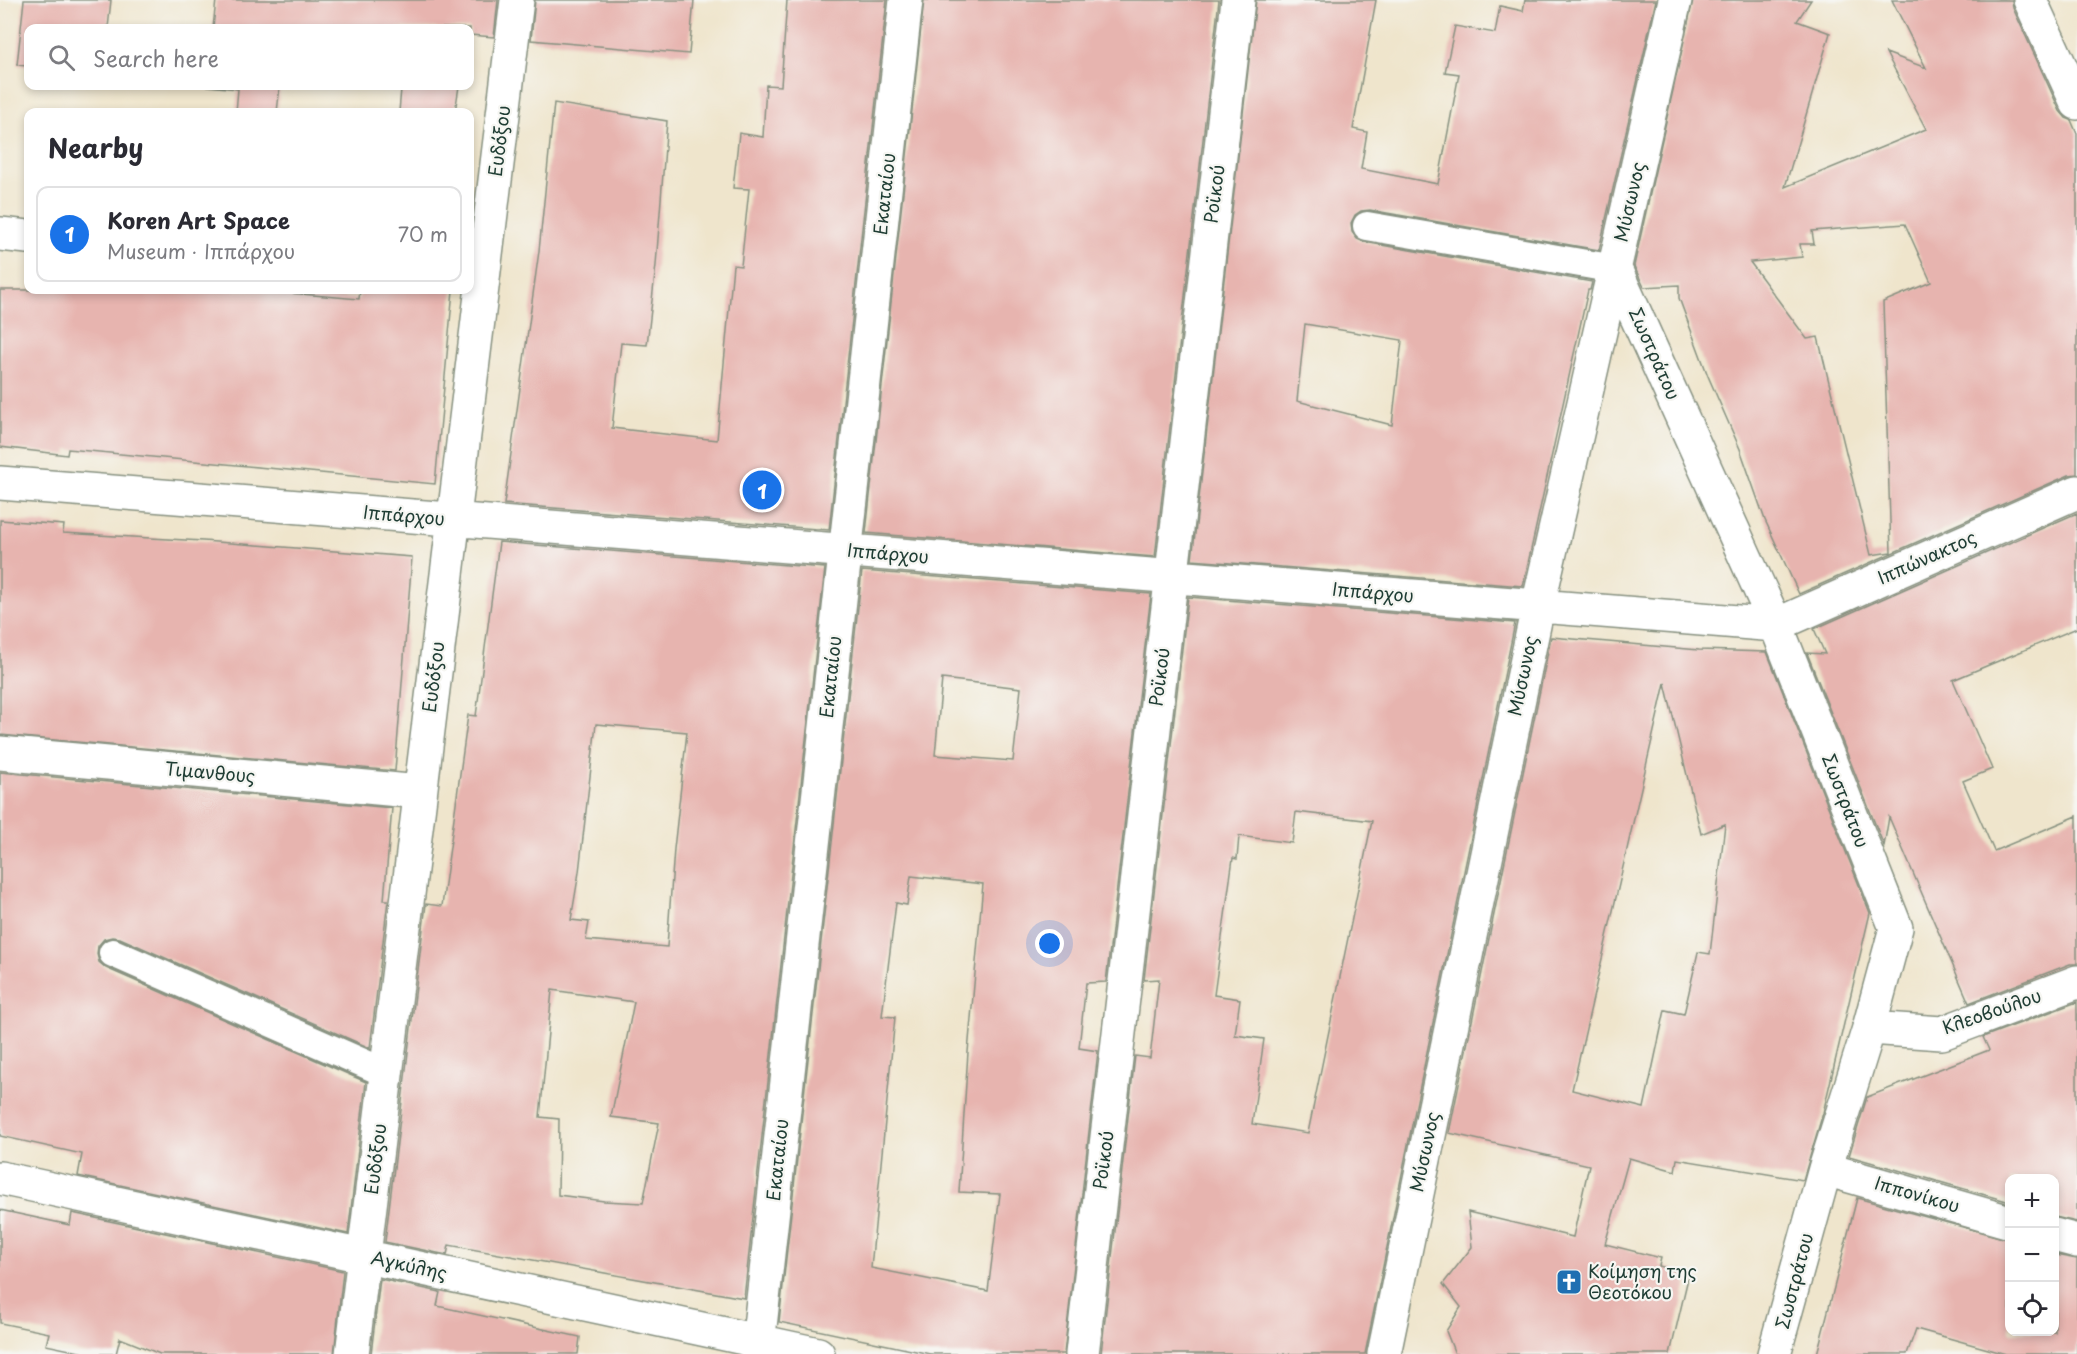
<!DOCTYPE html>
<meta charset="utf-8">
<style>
body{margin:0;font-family:"Playpen Sans",sans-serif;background:#f7f7f7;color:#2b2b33}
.controls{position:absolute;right:18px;bottom:18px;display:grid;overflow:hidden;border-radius:12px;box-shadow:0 3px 9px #0003}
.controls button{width:54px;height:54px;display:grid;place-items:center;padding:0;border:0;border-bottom:2px solid #e1e1e2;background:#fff;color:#2b2b33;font:30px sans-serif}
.you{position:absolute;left:1050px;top:944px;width:21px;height:21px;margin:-15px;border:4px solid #fff;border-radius:50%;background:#1a73e8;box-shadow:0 0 0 9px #1a73e833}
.badge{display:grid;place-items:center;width:39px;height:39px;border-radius:50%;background:#1a73e8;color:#fff;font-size:20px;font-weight:700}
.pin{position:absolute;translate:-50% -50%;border:3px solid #fff;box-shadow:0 2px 6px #0006}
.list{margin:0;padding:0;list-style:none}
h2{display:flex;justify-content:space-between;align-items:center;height:78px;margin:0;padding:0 24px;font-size:26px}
h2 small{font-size:20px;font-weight:400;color:#7c7c81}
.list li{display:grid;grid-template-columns:39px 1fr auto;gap:18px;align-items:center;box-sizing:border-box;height:96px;margin:0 12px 12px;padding:0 12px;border:2px solid #e1e1e2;border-radius:12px}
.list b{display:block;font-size:22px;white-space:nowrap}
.list p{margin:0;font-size:20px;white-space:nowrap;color:#7c7c81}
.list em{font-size:20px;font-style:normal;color:#7c7c81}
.icon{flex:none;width:33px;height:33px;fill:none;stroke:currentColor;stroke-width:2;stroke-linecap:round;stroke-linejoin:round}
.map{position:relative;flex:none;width:2077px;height:1354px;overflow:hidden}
.search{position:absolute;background:#fff;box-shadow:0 3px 9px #0003;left:24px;top:24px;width:450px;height:66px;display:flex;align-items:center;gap:15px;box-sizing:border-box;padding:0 21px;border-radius:12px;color:#7c7c81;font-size:22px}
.panel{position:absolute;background:#fff;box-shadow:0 3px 9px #0003;left:24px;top:108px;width:450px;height:186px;border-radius:12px}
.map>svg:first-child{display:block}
</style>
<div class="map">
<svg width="2077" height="1354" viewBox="0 0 2077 1354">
<rect width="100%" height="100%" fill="#f6f6f2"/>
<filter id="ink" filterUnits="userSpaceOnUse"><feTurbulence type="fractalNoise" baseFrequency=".0167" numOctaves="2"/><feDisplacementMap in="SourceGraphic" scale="12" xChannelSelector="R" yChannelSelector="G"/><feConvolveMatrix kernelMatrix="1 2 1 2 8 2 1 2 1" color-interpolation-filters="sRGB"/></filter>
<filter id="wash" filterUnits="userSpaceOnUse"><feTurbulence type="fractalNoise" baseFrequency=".008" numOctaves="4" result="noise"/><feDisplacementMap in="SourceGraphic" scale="24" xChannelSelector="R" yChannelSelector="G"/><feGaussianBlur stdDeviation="1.35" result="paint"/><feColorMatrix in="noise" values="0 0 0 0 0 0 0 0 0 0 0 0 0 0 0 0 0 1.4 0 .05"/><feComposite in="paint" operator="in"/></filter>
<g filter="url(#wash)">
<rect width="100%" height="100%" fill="#efe5cc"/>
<g id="blocks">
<path fill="#e7b4af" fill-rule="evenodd" d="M24,0h87l-3,28h-80v38l-11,-1z
M216,0h282l-4,37 -24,-2v-7h-257z
M535,0h159l-5,54 -158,-14z
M787,0h100l-58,530 -325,-26 35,-253 15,-148 113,18 -11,144 -9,80 -26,-2 -9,85 105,12 16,-175 8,1 8,-77 -16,-1 6,-55 24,4 3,-52 15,1z
M924,0h295l-64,557 -289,-24z
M1256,0h120l-23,129 14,3 -6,37 77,15 21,-110 -14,-2 10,-46 40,7 5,-27 23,5 2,-11h131l-57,250 -229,-40 -9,1 -6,4 -4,8 1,9 5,7 7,3 228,40 -2,8h-2l-65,296 -331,-26zM1305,324l97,16 -10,85 -95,-24z
M1693,0h118l-14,21 33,12 -45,154 141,-58 -40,-76 40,15 -34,-68h120l1,8 47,103 6,7 5,2 6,14v340l-8,1 -270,119 -34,-74 -25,-71 -32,-73 -29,-78v-13l-35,2 -10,-21zM1905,224l26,58 -48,20 8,250 -20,3 -53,-218 -11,2 -57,-77 52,-5 -2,-13h14l-2,-13z
M207,86h73l-3,26h-41l2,-23z
M365,86h94l-4,26h-56l2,-23z
M0,290h255l104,9 1,-9h93l-18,194 -367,-35 -1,6 -67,-8z
M2077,513v115l-124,52 39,89 -29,12 31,70 83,-35v148h-7l-101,39 -80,-186 -5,29 -77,-193 18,1 -11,-25z
M0,520l64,5 -1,8 140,8 209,16 -17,214 -395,-36z
M499,542l326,26 -81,730 -295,-53 -2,10 -62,-13 41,-338 16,2 26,-191 8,1zM596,724l91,8 -13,117 -7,98 -81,-7 3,-18 -18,-2 8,-48zM552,990l82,12 -23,115 48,6 -16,80 -39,-2 -46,-6 1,-76 -19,-2z
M862,571l289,23 -45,388 -20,1 -7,65 19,3 -34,303h-134l-151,-32zM942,679l79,9 -8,73 -78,-6zM911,876l72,8 -15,168 -9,140 41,2 -12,97 -117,-23 24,-251 -13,-1 14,-113 11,2z
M1188,597l327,26 -150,731h-264l34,-298 15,2 9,-79 -15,1zM1296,812l76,9 -64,312 -56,-9 12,-85 -29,-4 5,-36 -26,-4 19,-137 4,1 2,-23 53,7z
M1551,637l148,13 68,2 103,261 -47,200 -20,67 -126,-21 -2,12 -46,-13 -24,86 56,14 -2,8 30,8 -19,80h-215l-9,-23 15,-24 -18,-23 29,-37 -4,-35 105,25 16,-72 -140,-32zM1665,683l36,151 24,-10 -15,130 -12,-2 -14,62 -19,-4 -21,98 -72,-18z
M0,772l392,36 -8,92h4l-18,148 -250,-110 -8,-1 -8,2 -6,7 -1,8 2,8 7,6 260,114 -18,152 -270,-58 4,-22 -82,-18z
M2077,1002v220l-22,-5v-38h-45v23l-161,-46 18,-59 122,-47 -6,-13z
M1857,1198l153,42v92h45v-77l22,4v95h-71l-90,-25 -9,25h-90z
M0,1210l70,15 2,-12 271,58 -9,83h-174l-40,-16 -4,16h-27l-43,-9 3,-12 -49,-10z
M380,1279l60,13 -3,14 143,31 -2,17h-207z"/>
</g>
</g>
<g filter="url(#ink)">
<use href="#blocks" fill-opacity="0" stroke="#879180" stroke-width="1.5"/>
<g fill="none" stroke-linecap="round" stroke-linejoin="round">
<g stroke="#879180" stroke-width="32">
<path id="service" d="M1367,226l248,43
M113,953l273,120"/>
</g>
<g stroke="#879180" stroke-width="36">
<path id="minor" d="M0,234l28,3
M1615,269l161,356 120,303 -27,100 -44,141 -51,185
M0,483l1776,142 301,-133
M0,753l420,39
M1869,1028l73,5 135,-51
M1825,1169l185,53
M0,1178l818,176
M2054,1235l23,6
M352,1354l165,-1354
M757,1354l149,-1354
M1082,1354l156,-1354
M1384,1354l154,-748 137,-606"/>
</g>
<g stroke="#879180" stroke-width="36">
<path id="secondary" d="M2030,0l47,103"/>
</g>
<use href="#service" stroke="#fff" stroke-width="28"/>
<use href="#minor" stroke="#fff" stroke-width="33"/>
<use href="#secondary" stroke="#fff" stroke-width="33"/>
</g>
</g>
<defs>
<g id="church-square" transform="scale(1.35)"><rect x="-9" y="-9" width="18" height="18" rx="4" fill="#1f6fb2" stroke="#f6f6f2"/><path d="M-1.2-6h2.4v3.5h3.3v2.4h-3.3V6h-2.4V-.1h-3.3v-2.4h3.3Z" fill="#fff"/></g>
</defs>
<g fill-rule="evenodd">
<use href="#church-square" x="1569" y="1282"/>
</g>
<g text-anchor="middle" stroke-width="4.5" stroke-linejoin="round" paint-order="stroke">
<g font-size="18" fill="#1f3d34" stroke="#f6f6f2">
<text transform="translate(500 141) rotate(-83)" y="6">Ευδόξου</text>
<text transform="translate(885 194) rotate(-84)" y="6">Εκαταίου</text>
<text transform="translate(1215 194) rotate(-83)" y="6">Ροϊκού</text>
<text transform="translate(1630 202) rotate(-77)" y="6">Μύσωνος</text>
<text transform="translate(1654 354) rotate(66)" y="6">Σωστράτου</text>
<text transform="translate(404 516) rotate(5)" y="6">Ιππάρχου</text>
<text transform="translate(888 554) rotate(5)" y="6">Ιππάρχου</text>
<text transform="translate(1927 558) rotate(-24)" y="6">Ιππώνακτος</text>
<text transform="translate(1373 593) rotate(5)" y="6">Ιππάρχου</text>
<text transform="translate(1523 676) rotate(-78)" y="6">Μύσωνος</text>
<text transform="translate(434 677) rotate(-83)" y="6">Ευδόξου</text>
<text transform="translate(831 677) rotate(-84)" y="6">Εκαταίου</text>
<text transform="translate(1160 677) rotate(-83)" y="6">Ροϊκού</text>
<text transform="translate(210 773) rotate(5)" y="6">Τιμανθους</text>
<text transform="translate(1845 801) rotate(69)" y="6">Σωστράτου</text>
<text transform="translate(1992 1012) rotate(-19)" y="6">Κλεοβούλου</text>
<text transform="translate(1425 1152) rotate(-78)" y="6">Μύσωνος</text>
<text transform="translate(376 1159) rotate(-83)" y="6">Ευδόξου</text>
<text transform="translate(778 1160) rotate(-84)" y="6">Εκαταίου</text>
<text transform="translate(1104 1160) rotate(-83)" y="6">Ροϊκού</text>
<text transform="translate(1917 1195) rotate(16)" y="6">Ιππονίκου</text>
<text transform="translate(409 1266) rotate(12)" y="6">Αγκύλης</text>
<text transform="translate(1795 1281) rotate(-75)" y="6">Σωστράτου</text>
</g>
<g font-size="18" fill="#1f3d34" stroke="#f6f6f2" text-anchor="start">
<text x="1588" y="1278">Κοίμηση της<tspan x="1588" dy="21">Θεοτόκου</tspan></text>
</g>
</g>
</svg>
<div class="controls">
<button>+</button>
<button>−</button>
<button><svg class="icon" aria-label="locate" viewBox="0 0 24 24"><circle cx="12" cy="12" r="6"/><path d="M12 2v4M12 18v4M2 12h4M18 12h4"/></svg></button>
</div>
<div class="you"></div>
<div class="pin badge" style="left:762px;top:490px">1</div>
<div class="search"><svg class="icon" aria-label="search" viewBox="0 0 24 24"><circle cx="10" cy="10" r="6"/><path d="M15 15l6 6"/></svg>Search here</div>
<section class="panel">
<h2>Nearby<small></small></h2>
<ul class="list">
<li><span class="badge">1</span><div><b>Koren Art Space</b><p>Museum · Ιππάρχου</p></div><em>70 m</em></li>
</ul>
</section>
</div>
